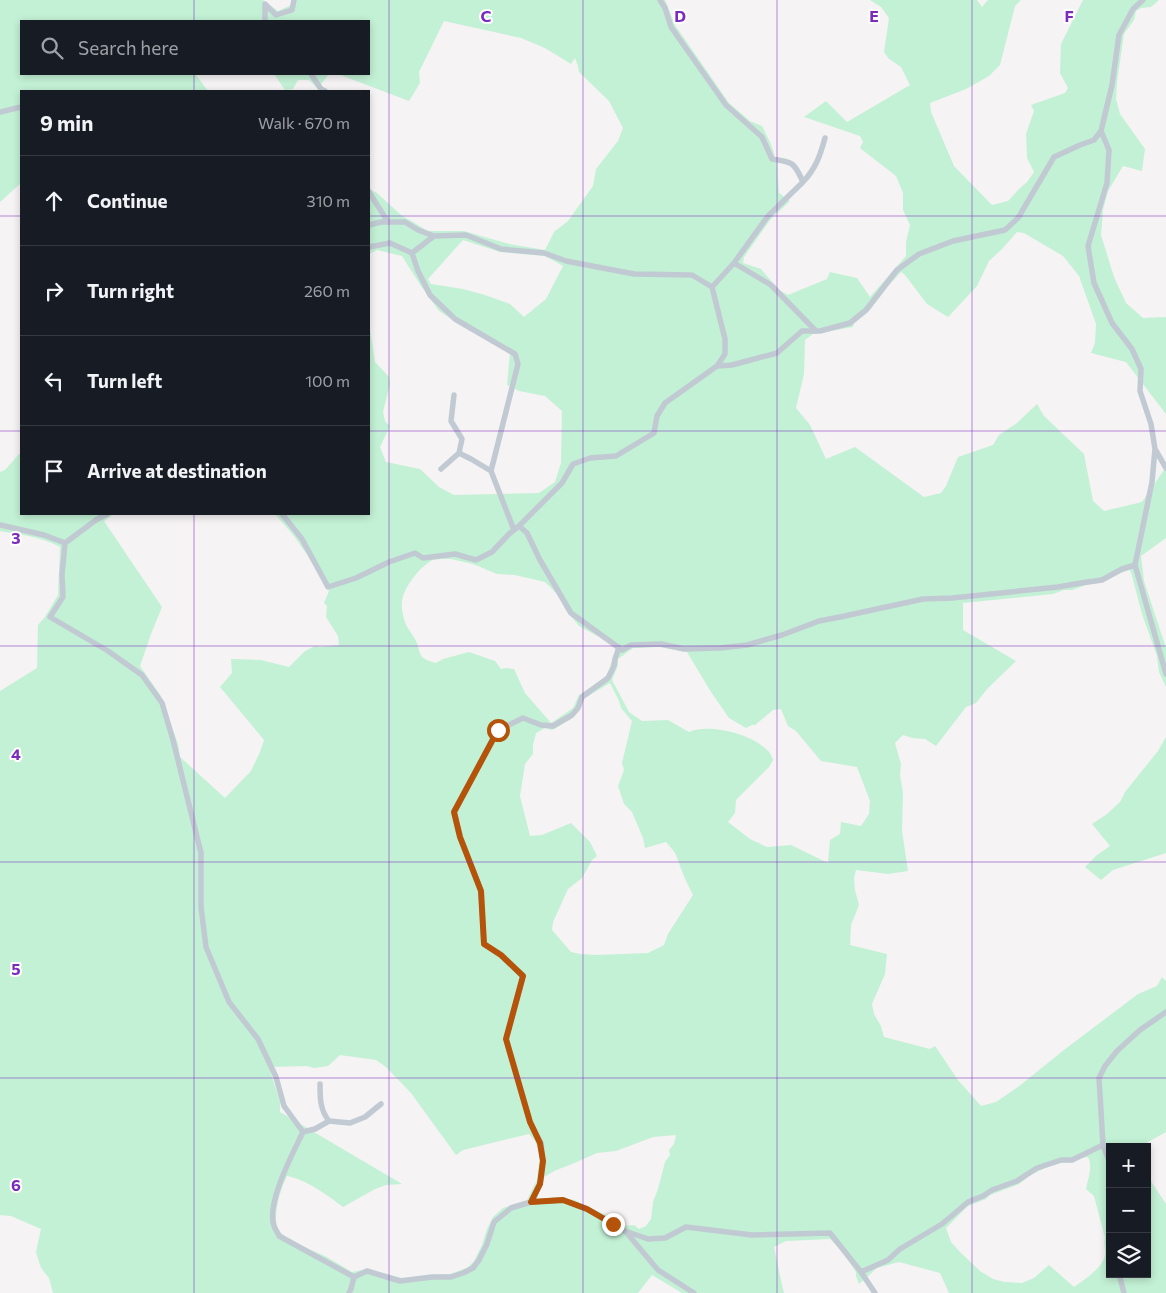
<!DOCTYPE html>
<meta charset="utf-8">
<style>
body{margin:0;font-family:Commissioner,sans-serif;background:#20242c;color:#f1f3f6}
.controls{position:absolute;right:15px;bottom:15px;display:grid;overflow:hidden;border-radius:0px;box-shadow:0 2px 8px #0003}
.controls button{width:45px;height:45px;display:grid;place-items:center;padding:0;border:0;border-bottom:1px solid #363941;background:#171b24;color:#f1f3f6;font:25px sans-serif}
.stop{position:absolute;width:15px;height:15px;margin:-11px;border:4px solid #b45309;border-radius:50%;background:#fff}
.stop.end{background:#b45309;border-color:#fff;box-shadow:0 1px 5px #0008}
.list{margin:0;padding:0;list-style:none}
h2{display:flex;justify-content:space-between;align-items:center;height:65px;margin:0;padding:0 20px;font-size:21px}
h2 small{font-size:16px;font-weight:400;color:#9ea1a6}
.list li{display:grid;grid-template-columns:32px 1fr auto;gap:15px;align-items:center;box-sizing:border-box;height:90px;padding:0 20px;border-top:1px solid #363941}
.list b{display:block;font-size:19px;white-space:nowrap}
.list em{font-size:16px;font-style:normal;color:#9ea1a6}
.icon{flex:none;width:28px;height:28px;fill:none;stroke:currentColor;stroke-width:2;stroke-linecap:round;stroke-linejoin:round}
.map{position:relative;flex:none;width:1166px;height:1293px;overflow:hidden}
.search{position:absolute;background:#171b24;box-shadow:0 2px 8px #0003;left:20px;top:20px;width:350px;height:55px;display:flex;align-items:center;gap:12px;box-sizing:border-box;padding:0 18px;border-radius:0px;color:#9ea1a6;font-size:19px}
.panel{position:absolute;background:#171b24;box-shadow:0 2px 8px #0003;left:20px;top:90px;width:350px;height:425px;border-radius:0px}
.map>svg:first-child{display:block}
</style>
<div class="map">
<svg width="1166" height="1293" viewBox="0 0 1166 1293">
<rect width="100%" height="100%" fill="#f5f3f3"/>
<path fill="#c3f1d5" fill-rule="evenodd" d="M0,0h263l15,11 13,-6 3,-5h371l3,7 7,18 54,78 21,18 12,5 9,18 6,19 2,30 11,8 -20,19 -26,37 -1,6 18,6 18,21 9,5 39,-16 3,-7 27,6 13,19 36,-41v-14l4,-17 -7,-15v-17l-7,-17 -36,-28 3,-6 -3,-6 -56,-19 22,-16 21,21 63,-37 -9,-18 -12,-8 -5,-7 5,-34 -8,-11 -11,-7h107l5,7 6,-7h33l-6,6 -15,59 -11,11 -23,13 -36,14 1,9 23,54 38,39 16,-4 11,-12 8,-7 7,-10 -7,-14 -1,-24 8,-23 -3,-6 34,-12 3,-5 -8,-15 1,-29 22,-44h76l-8,7 -10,1 -5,3 -2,9 -10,14 -7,48 -1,17 4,15 25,35 -3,22 -19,-5 -15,25 -5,19 -2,25 13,42 12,26 17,15 23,-1v97l-40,-52 -35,-9 4,-10 1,-19 -17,-48 -16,-20 -39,-23 -7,-1 -15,17 -13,12 -12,25 -29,31 -21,-13 -22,-29 -4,-3 -12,13 -19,25 -16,13 -1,4 -40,7 -8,6 -1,34 -8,34 14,17 16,34 29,-12 69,50 17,-4 5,-7 12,-29 35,-12 6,-10 18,-12 20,-19 7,12 40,38 9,47 11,10 38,-9 24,-35v71l-25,18 3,25 22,67v39l-7,-15 -2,-16 -15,-42 -11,-42 -2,-2 -57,20h-8l-11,4 -90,9v27l53,31 -28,27 -12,15 -10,4 -30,39 -11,-7 -13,-1 -9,-3 -8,8 6,21 -1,11 3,18 -1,38 6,40 -20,3 -32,-4 -2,8 1,12 4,15 -8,20 -1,20 37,9 -2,20 -13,30 2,10 7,12 3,11 46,12 5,-3 23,34 23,26 15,-4 22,-15 46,-37 74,-56 19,-8 5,-9 4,4v151l-27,15h-29v127h37v-99l19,29v89h-217l-9,-20 -41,-11 -22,6 -18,16 -3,-8v-4l-15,-22 -11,-11 -44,2 -12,6 8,38 2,8h-102l-30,-18 -14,18h-585l-4,-15 -8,-10 -5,-16 5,-23 -30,-13 -11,-1v-524l37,-23 1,-43 7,-8 13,-22 2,-48c-21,-11 -37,-12 -60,-16v-59l5,-2 14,-16h2v60h93l-10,7 58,86 -11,27 -11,32 21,30 17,48 2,13 45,41 26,-27 9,-19 4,-12 -44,-53 12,-14 -1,-14 30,1 28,7 16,-16 10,-5 6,1 18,-2 -1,-9 -12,-19 1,-11 -3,-3 5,-12 -21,-35 -14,-20 -19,-22h94v-191l6,39 14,15 1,7 -7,28 2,9 5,5 -10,21 6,15 34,7 19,18 15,8 85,-2 16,-11 6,-19 1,-52 -17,-15 -26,-5 -12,-6 3,-32 -49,-28 -22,-14 -18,-25 -19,-30 -25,-6 -8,4v-69l2,5 6,3 24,22 27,16h36l45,13 36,6 9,-18 14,-11 25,-35 3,-17 22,-28 5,-13 -14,-27 -30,-29 -1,-6 -3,-8 -4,6 -26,-16 -24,-10 -77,-17 -25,51 1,11 -11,18 -66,-25 -4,-2h30v-53h-348v53h175v1l12,16h-187v92l-21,19zM463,240l37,12 45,4 18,10 -17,33 -22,18 -14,-13 -25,-9 -22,-6 -32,-5 -3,-5zM444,559h7l22,5 24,10 18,1 30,7 16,16 4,11 14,17 22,12 15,11 -9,27 -28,19 -6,13 -22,15 -26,-30 -11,-24 -8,-1 -5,1 -6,-8 -26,-9 -26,7 -7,4c-20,-5 -14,-10 -21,-24 -4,-7 -9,-12 -11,-20 -1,-5 -3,-11 -2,-16 0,-14 18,-37 31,-43 3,-1 8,-1 11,-1zM659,647l28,5 24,40 18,26 17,10 6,-3h3l18,-15 8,-1 7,17 8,5 25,30 36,6 13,34 -1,13 -8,12 -20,-4 -1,12 -10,6 -2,23 -37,-18 -24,2 -17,-8 -22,-17 7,-9 1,-13 33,-33 4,-7c-1,-3 -3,-8 -6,-10 -15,-16 -58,-27 -78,-18l-21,-12 -26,1 -13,-9 -17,-32 6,-15v-6l15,-11zM610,683l9,18 2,7 11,13 -10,42 2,7 -6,16 6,18 8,8 11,26 2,10 21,-6c3,4 8,8 10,13 5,14 10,27 17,40l-25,39 -4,11 -16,8 -51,2 -17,-1 -9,-2 -19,-22 1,-8 15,-33 14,-11 10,-18 5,-4 -7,-14 -19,-19 -29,12 -12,1 -10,-40 5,-32 8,-10v-9l3,-12 9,-5 7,2 19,-11 12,-20zM340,1055l36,5 10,7 25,26 45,62 7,-5 66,-16 6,7 5,13 -3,26 -10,20 -24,8 -10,9 -6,12 -5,16 -8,16 -7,7 -17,6 -19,1 -29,3 -35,-9 -15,3c-9,-5 -18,-11 -27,-16 -13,-6 -35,-14 -45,-24 -10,-12 1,-44 7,-56 18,3 42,20 56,31l32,-18 11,-4 16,-1 -122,-72v-10l-11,-35 38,-1 7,2 14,-2zM676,1135l-2,9 -5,6 1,5 -5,7 -7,27 -5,13 -2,17 -5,7 -7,3 -5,-4 -10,1 -20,-12 -30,-14 -16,-3 -21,2 7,-22 10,-6 18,-7 25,-11 19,-2 37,-14zM1088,1157c5,9 0,22 -2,32l8,7 11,42c-2,6 1,11 0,17 -3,14 -20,24 -31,32l-25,-22 -15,13 -12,5 -17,-1 -12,-3 -13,-8 -20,-19 -9,-10 -5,-14 22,-22 18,-7 4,-4 29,-11 10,-8 16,-8 16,-5h8l13,-5z
M274,74h55l-8,10 2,4 5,3h-8l-11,-11h-11l-5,9 -8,1z
M1166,737v116l-53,17 -12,10 -16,-13 12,-12 13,-9 -18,-22 15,-10 13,-12 5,-10 33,-41z"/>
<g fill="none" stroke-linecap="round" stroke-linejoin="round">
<path stroke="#c1cad2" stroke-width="5.5" d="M660,0l5,8 6,19 55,78 36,32 10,22c22,3 22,4 31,23l-35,34 -34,47 -22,24 13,52v15l-8,12
M1143,0l-10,9 -14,26 -7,50 -11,46 8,19 -2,33 -19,63 6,37 18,40 20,26 9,20 -1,22 11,33 4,25 -3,33 -17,83 31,109
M265,21v-17l11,11 16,-5 2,-10
M311,74l10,15 4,2
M0,112l21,-5
M803,182c13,-14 17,-26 22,-44
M369,192l19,30
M369,225l12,-3h24l13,8 16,6 32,-1 35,14 43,4 22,8 68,13 58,1 20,12
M369,247l21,-4 22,10 22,-17
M412,253l6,18 12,24 25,24 60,35 3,10 -27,107
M734,263l37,22 45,46
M1155,449l11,19
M459,453l12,6 20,12 23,59
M441,469l18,-16 3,-14 -11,-18 3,-26
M282,514l20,25 26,48 28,-9 33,-16 26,-9 8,5 32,-4 21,6 16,-8 17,-18 10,-8 43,-43 11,-19 17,-6 26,-2 38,-23 3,-17 8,-13 52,-37 15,-1 45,-12 25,-22h18l30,-8 16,-13 31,-40 22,-16 34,-13 52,-11 13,-12 36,-61 26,-12 14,-5 7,-9
M0,525l44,10 21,8 -3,32 1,22 -13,20 58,34 34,24 20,28 11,37 28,113v54l5,40 23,55 29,37 18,38 8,29 19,26c-10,21 -37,71 -29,94 1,3 4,7 5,10l75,41 -3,12 -2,4
M519,526l8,7 13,27 31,53 51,37 9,-5 30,-1 23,5 36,-1 27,-3 35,-10 37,-14 21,-4 83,-18 29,-1 106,-11 23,-4 21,-3 20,-11 13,-4
M65,543l31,-23 11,-6
M329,1121l21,2 15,-6 16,-13
M303,1132l12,-3 14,-8c-9,-11 -9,-23 -9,-37
M1103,1145l7,18
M531,1202l9,-18 3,-23 -2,-18 -11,-21 -24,-83 17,-63 -22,-21 -17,-11 -3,-53 -21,-54 -6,-25 44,-82 25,-12 18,7 12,1 19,-11 6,-7 4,-11 26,-19 6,-12 1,-7 4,-12
M626,1232l32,38 36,23
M1119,1274l5,19
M354,1277l13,-6 33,10 32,-4h19l12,-4 10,-5 6,-8 8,-16 7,-22 17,-14 20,-6 32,-2 24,9 38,22 23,8 17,-1 21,-11 66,8 78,-2 31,39
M875,1293l-14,-21 27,-12 12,-11 42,-25 26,-22 15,-6 9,-6 25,-9 20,-13 24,-8h11l31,-15 -4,-67 6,-12 12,-15 23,-21 26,-18"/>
</g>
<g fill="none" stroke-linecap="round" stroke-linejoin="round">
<path stroke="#b45309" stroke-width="6" d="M498,730l-44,82 6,25 21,54 3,53 17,11 22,21 -17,63 24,83 10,21 3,18 -3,23 -9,18 32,-2 24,9 26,15"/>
</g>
<path fill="none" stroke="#7b2cbf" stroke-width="1" stroke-opacity="0.55" d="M194,0v21M389,0v1293M583,0v1293M777,0v1293M972,0v1293M194,74v17M0,216h21M369,216h797M0,431h21M369,431h797M194,514v779M0,646h1166M0,862h1166M0,1078h1166"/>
<g font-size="16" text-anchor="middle" font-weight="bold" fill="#7b2cbf" stroke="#fff" stroke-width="4" stroke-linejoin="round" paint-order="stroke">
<text x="486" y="22">C</text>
<text x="680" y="22">D</text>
<text x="874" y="22">E</text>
<text x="1069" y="22">F</text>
<text x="16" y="544">3</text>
<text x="16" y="760">4</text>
<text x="16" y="975">5</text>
<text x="16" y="1191">6</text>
</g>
</svg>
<div class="controls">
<button>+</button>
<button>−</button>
<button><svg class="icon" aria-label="layers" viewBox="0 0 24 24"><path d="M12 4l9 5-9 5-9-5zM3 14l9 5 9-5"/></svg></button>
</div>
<div class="stop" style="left:498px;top:730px"></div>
<div class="stop end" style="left:613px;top:1224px"></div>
<div class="search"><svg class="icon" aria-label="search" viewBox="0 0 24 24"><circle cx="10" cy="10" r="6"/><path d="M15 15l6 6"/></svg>Search here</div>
<section class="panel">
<h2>9 min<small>Walk · 670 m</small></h2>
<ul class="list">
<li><svg class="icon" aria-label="ahead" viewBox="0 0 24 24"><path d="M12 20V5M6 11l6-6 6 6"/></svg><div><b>Continue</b></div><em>310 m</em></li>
<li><svg class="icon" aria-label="right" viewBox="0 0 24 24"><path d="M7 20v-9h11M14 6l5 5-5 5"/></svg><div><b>Turn right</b></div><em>260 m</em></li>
<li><svg class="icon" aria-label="left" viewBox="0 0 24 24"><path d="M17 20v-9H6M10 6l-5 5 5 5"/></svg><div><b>Turn left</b></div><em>100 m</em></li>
<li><svg class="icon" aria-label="arrive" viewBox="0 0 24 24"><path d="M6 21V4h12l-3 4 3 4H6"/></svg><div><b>Arrive at destination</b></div></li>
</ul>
</section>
</div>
